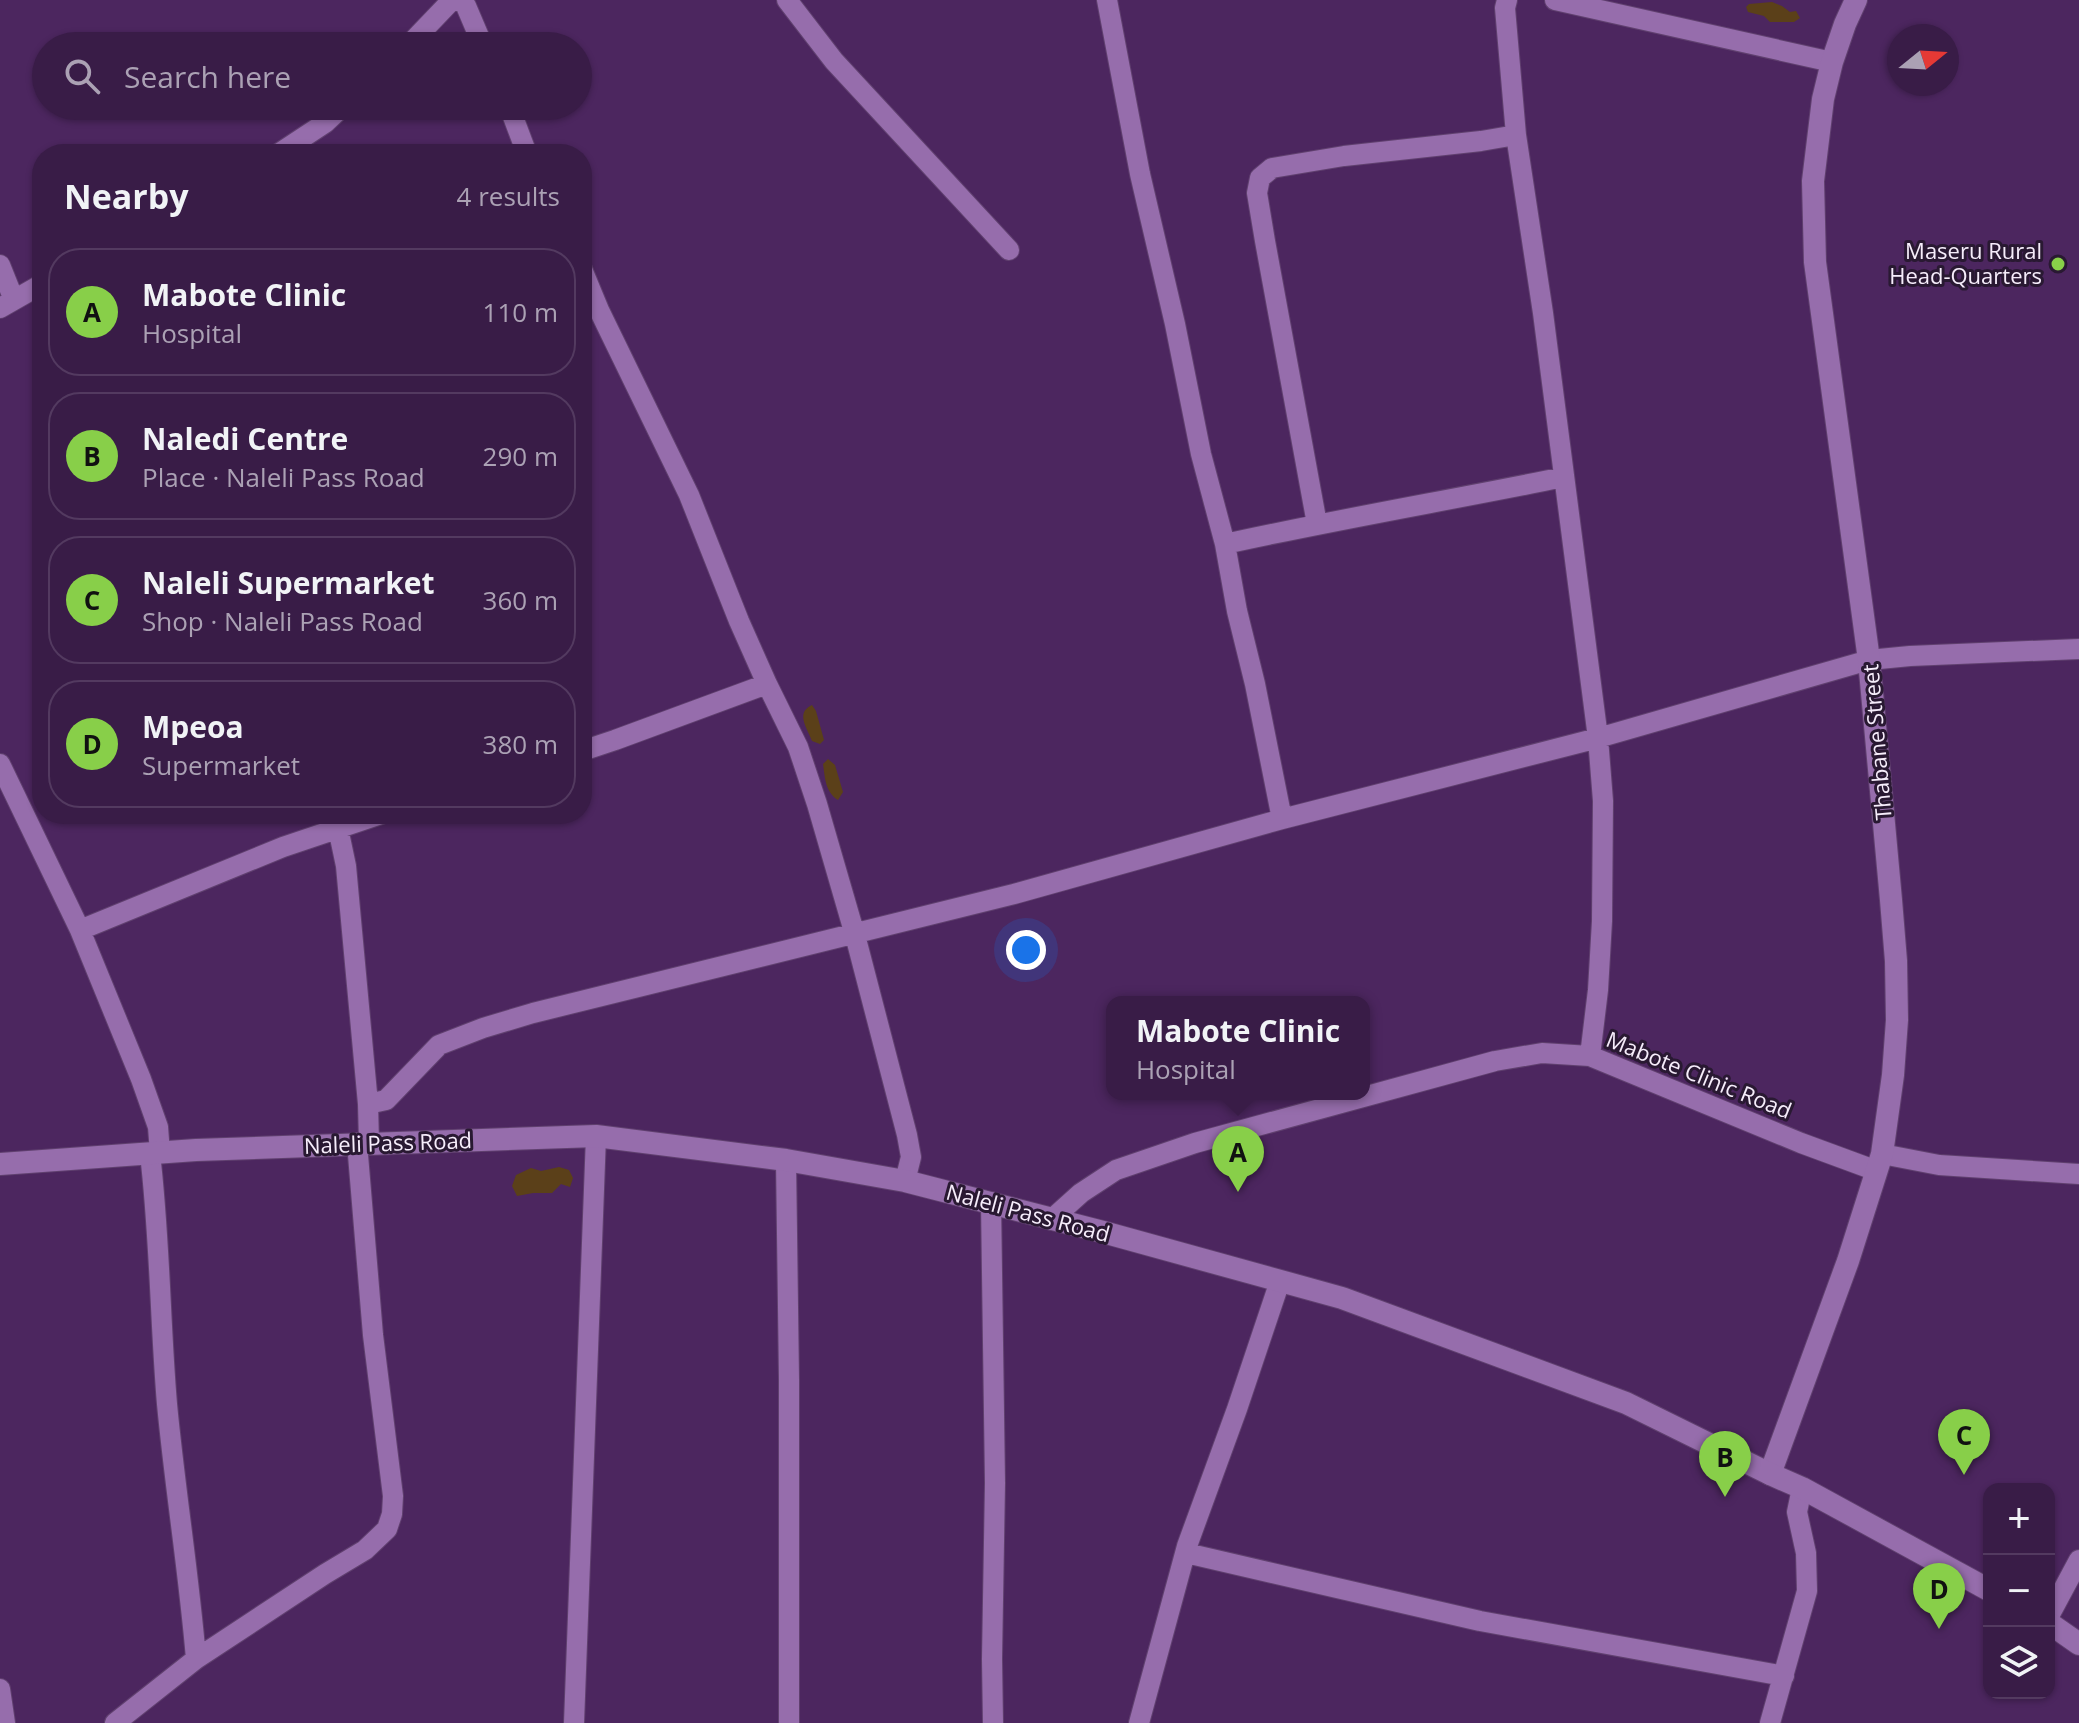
<!DOCTYPE html>
<meta charset="utf-8">
<style>
body{margin:0;font-family:"Open Sans",sans-serif;background:#442952;color:#f1f3f6}
.controls{position:absolute;right:24px;bottom:24px;display:grid;overflow:hidden;border-radius:16px;box-shadow:0 2px 6px #0004}
.controls button{width:72px;height:72px;display:grid;place-items:center;padding:0;border:0;border-bottom:2px solid #533a60;background:#391c47;color:#f1f3f6;font:40px sans-serif}
.compass{position:absolute;left:1887px;top:24px;width:72px;height:72px;border-radius:50%;background:#391c47;box-shadow:0 2px 6px #0004;rotate:72deg}
.you{position:absolute;left:1026px;top:950px;width:28px;height:28px;margin:-20px;border:6px solid #fff;border-radius:50%;background:#1a73e8;box-shadow:0 0 0 12px #1a73e833}
.badge{display:grid;place-items:center;width:52px;height:52px;border-radius:50%;background:#88cf49;color:#111;font-size:26px;font-weight:700}
.pin{position:absolute;translate:-50% -66px;filter:drop-shadow(0 2px 4px #0008)}
.pin::after{content:'';position:absolute;top:42px;width:28px;height:24px;background:inherit;clip-path:polygon(0 0,100% 0,50% 100%)}
.popup{position:absolute;left:1106px;top:996px;width:264px;height:104px;box-sizing:border-box;display:grid;place-content:center;border-radius:16px;background:#391c47;filter:drop-shadow(0 2px 6px #0005);font-size:26px;white-space:nowrap;color:#aba1b4}
.popup b{font-size:30px;color:#f1f3f6}
.popup::after{content:'';position:absolute;left:50%;top:100%;margin-left:-16px;border:16px solid transparent;border-top-color:#391c47}
.list{margin:0;padding:0;list-style:none}
h2{display:flex;justify-content:space-between;align-items:center;height:104px;margin:0;padding:0 32px;font-size:34px}
h2 small{font-size:26px;font-weight:400;color:#aba1b4}
.list li{display:grid;grid-template-columns:52px 1fr auto;gap:24px;align-items:center;box-sizing:border-box;height:128px;margin:0 16px 16px;padding:0 16px;border:2px solid #533a60;border-radius:32px}
.list b{display:block;font-size:30px;white-space:nowrap}
.list p{margin:0;font-size:26px;white-space:nowrap;color:#aba1b4}
.list em{font-size:26px;font-style:normal;color:#aba1b4}
.icon{flex:none;width:44px;height:44px;fill:none;stroke:currentColor;stroke-width:2;stroke-linecap:round;stroke-linejoin:round}
.map{position:relative;flex:none;width:2079px;height:1723px;overflow:hidden}
.search{position:absolute;background:#391c47;box-shadow:0 2px 6px #0004;left:32px;top:32px;width:560px;height:88px;display:flex;align-items:center;gap:20px;box-sizing:border-box;padding:0 28px;border-radius:44px;color:#aba1b4;font-size:30px}
.panel{position:absolute;background:#391c47;box-shadow:0 2px 6px #0004;left:32px;top:144px;width:560px;height:680px;border-radius:32px}
.map>svg:first-child{display:block}
</style>
<div class="map">
<svg width="2079" height="1723" viewBox="0 0 2079 1723">
<rect width="100%" height="100%" fill="#4c265f"/>
<path fill="#5b4019" d="M1772,2l10,4 8,6 6,-1 4,7 -6,4h-24l-6,-6 -16,-4 -2,-5 3,-3z
M812,705l4,6 8,29 -4,4 -8,-3c-5,-13 -17,-28 0,-36z
M828,759l7,6 8,27 -5,8c-13,-8 -13,-23 -15,-36z
M559,1167l10,3 4,8 -3,9 -9,-3 -9,9h-19l-16,3 -5,-10 4,-11 15,-7 10,3z"/>
<g fill="none" stroke-linecap="round" stroke-linejoin="round">
<g stroke="#60406f" stroke-width="22">
<path id="minor" d="M461,0l5,6 17,40
M787,0l47,61 175,189
M1107,0l33,174 35,150 26,130 24,90 12,67 18,73 27,135
M1507,0l-2,8 11,127 27,178 55,425 5,63 -1,120 -4,69 -8,66
M1555,0l277,62
M408,46l44,-46
M509,106l18,48
M278,154l47,-31 18,-17
M0,265l14,35
M582,269l17,41 90,185 50,126 28,63 31,63 19,57 38,131 52,200 4,22 -6,24
M0,308l42,-24
M1317,524l-52,-283 -8,-48 3,-15 12,-10 72,-12 137,-15 35,-6
M1225,544c113,-25 226,-44 339,-67
M582,751l33,-11 152,-56
M0,764l80,166 61,149 17,48 2,26
M338,828l8,38 22,238
M80,930l203,-83 98,-33
M369,1143l-1,-39 18,-4 53,-55 44,-17 50,-15 481,-119 268,-75 316,-81 271,-78 41,-4 169,-7
M150,1154c10,83 10,167 17,250 8,85 22,170 29,255
M1882,1154l57,11 140,9
M786,1160l3,220v343
M991,1202l4,281 -3,176 1,64
M1051,1220l30,-27 35,-23 79,-27 300,-82 47,-8 48,3 211,87 76,28
M1186,1553l294,68 304,55
M2049,1616l30,-56
M0,1689l5,34
M115,1723l81,-64 129,-85 40,-24 22,-21 5,-15 1,-18 -20,-161 -16,-192
M574,1723l22,-587
M1139,1723l48,-177 50,-137 43,-128
M1770,1723l37,-132 -1,-38 -9,-41 5,-24"/>
</g>
<g stroke="#60406f" stroke-width="24">
<path id="tertiary" d="M1770,1474l78,-213 34,-107 11,-79 4,-55 -1,-59 -5,-61 -22,-240 -54,-398 -2,-81 10,-82 9,-37 13,-38 11,-24"/>
</g>
<g stroke="#60406f" stroke-width="24">
<path id="secondary" d="M0,1164l196,-14 400,-14 190,24 119,21 198,51 239,66 284,105 144,71 32,14 187,102
M2049,1623l30,21"/>
</g>
<use href="#minor" stroke="#966dac" stroke-width="20"/>
<use href="#tertiary" stroke="#966dac" stroke-width="22"/>
<use href="#secondary" stroke="#966dac" stroke-width="22"/>
</g>
<circle fill="#88cf49" stroke="#291932" stroke-width="3" cx="2058" cy="264" r="8"/>
<g text-anchor="middle" stroke-width="6" stroke-linejoin="round" paint-order="stroke">
<g font-size="22" fill="#f6edfb" stroke="#291932" text-anchor="end">
<text x="2042" y="259">Maseru Rural<tspan x="2042" dy="25">Head-Quarters</tspan></text>
</g>
<g font-size="22" fill="#f6edfb" stroke="#291932">
<text transform="translate(1877 742) rotate(-95)" y="8">Thabane Street</text>
<text transform="translate(1699 1075) rotate(22)" y="8">Mabote Clinic Road</text>
<text transform="translate(388 1143) rotate(-2)" y="8">Naleli Pass Road</text>
<text transform="translate(1028 1213) rotate(15)" y="8">Naleli Pass Road</text>
</g>
</g>
</svg>
<div class="controls">
<button>+</button>
<button>−</button>
<button><svg class="icon" aria-label="layers" viewBox="0 0 24 24"><path d="M12 4l9 5-9 5-9-5zM3 14l9 5 9-5"/></svg></button>
</div>
<svg class="compass" viewBox="-18 -18 36 36"><path d="M0-13l5 13h-10z" fill="#e53935"/><path d="M0 13l5-13h-10z" fill="#aba1b4"/></svg>
<div class="you"></div>
<div class="pin badge" style="left:1238px;top:1192px">A</div>
<div class="popup"><b>Mabote Clinic</b>Hospital</div>
<div class="pin badge" style="left:1725px;top:1497px">B</div>
<div class="pin badge" style="left:1964px;top:1475px">C</div>
<div class="pin badge" style="left:1939px;top:1629px">D</div>
<div class="search"><svg class="icon" aria-label="search" viewBox="0 0 24 24"><circle cx="10" cy="10" r="6"/><path d="M15 15l6 6"/></svg>Search here</div>
<section class="panel">
<h2>Nearby<small>4 results</small></h2>
<ul class="list">
<li><span class="badge">A</span><div><b>Mabote Clinic</b><p>Hospital</p></div><em>110 m</em></li>
<li><span class="badge">B</span><div><b>Naledi Centre</b><p>Place · Naleli Pass Road</p></div><em>290 m</em></li>
<li><span class="badge">C</span><div><b>Naleli Supermarket</b><p>Shop · Naleli Pass Road</p></div><em>360 m</em></li>
<li><span class="badge">D</span><div><b>Mpeoa</b><p>Supermarket</p></div><em>380 m</em></li>
</ul>
</section>
</div>
